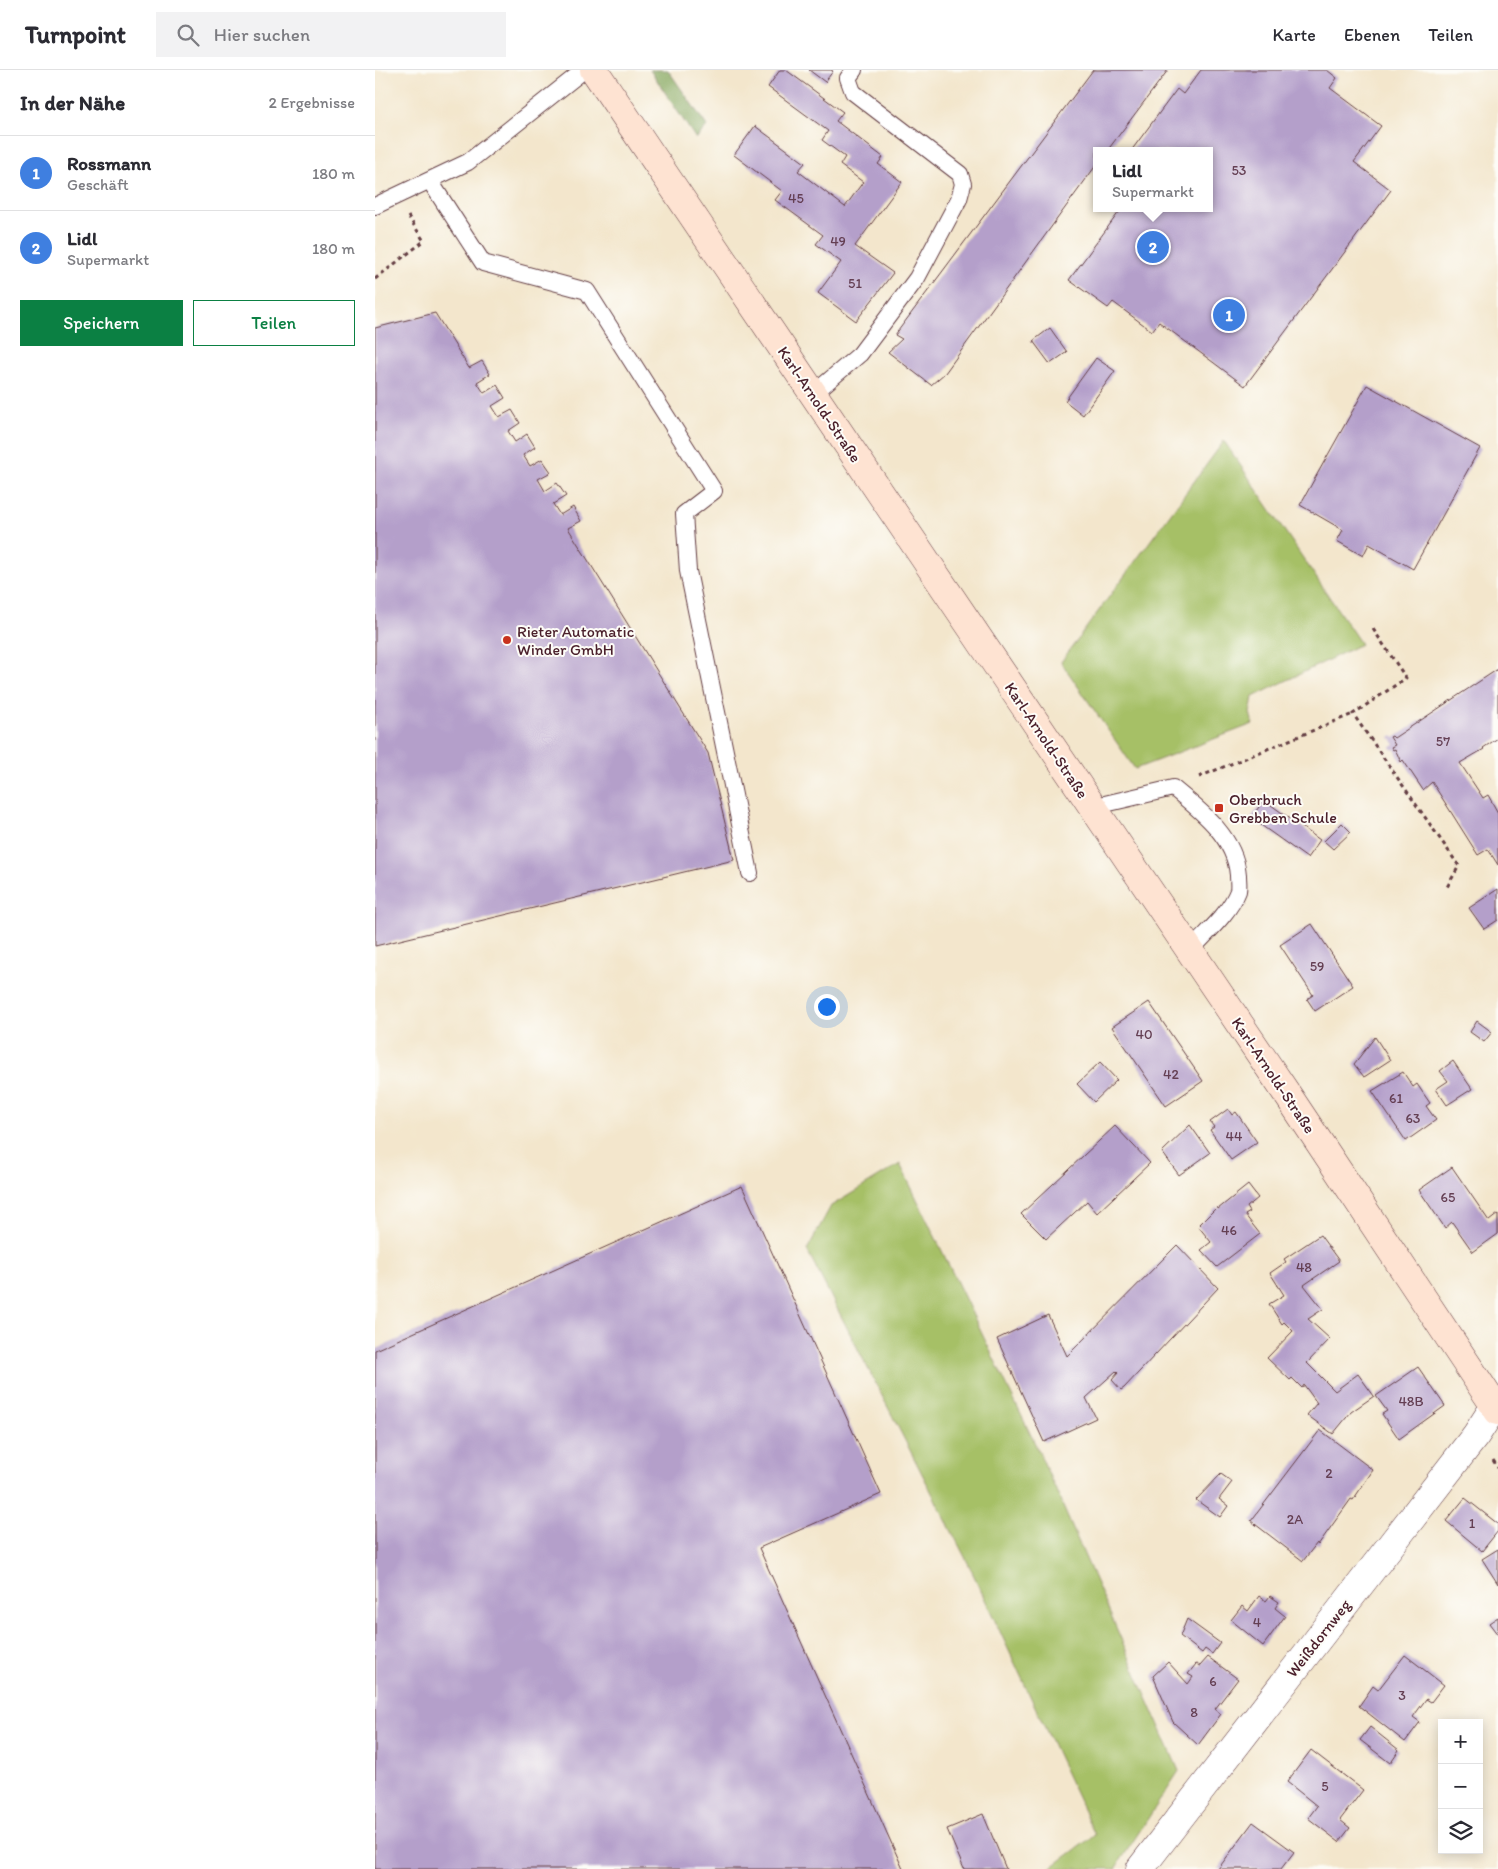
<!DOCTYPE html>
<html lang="de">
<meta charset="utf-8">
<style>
body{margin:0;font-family:Itim,sans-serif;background:#f2f2f3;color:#2b2b33}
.controls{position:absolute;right:15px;bottom:15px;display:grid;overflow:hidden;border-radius:0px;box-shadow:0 2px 12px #0003}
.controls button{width:45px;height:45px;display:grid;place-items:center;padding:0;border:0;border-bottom:1px solid #e1e1e2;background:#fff;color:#2b2b33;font:25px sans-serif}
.you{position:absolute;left:451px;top:936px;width:18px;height:18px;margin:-12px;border:4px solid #fff;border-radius:50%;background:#1a73e8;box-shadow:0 0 0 8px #1a73e833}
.badge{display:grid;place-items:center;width:32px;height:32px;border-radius:50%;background:#0b8043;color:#fff;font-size:16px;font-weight:700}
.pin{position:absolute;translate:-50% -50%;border:2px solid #fff;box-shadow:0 1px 5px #0006}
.popup{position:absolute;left:718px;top:77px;width:120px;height:65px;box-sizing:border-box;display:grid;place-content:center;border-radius:0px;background:#fff;filter:drop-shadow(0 1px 4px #0005);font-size:16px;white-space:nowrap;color:#7c7c81}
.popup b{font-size:19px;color:#2b2b33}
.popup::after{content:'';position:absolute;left:50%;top:100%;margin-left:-10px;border:10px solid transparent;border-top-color:#fff}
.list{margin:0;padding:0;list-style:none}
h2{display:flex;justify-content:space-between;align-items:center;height:65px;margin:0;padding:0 20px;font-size:21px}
h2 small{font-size:16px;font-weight:400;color:#7c7c81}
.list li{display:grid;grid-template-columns:32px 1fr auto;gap:15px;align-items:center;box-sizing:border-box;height:75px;padding:0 20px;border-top:1px solid #e1e1e2}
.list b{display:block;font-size:19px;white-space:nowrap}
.list p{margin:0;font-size:16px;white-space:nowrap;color:#7c7c81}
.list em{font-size:16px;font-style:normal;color:#7c7c81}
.actions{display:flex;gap:10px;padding:15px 20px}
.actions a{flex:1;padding:11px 0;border:1px solid #0b8043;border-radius:0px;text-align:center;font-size:18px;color:#0b8043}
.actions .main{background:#0b8043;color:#fff}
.icon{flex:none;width:28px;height:28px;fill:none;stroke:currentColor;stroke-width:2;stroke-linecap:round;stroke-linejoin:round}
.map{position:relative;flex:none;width:1123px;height:1799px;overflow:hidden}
header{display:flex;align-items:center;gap:30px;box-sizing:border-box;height:70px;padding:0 25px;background:#fff;border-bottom:1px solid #e1e1e2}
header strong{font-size:24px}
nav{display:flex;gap:28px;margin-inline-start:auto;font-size:18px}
.search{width:350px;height:45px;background:#f2f2f3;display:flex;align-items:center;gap:12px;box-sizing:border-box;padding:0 18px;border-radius:0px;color:#7c7c81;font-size:19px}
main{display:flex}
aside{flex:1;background:#fff}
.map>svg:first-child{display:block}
</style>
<header>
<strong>Turnpoint</strong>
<div class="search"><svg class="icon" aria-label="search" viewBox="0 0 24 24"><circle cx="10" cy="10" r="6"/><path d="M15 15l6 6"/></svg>Hier suchen</div>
<nav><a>Karte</a><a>Ebenen</a><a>Teilen</a></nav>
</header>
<main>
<aside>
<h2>In der Nähe<small>2 Ergebnisse</small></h2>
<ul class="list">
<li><span class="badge" style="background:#3f7fe0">1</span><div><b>Rossmann</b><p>Geschäft</p></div><em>180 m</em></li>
<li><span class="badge" style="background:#3f7fe0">2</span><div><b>Lidl</b><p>Supermarkt</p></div><em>180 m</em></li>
</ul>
<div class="actions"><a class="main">Speichern</a><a>Teilen</a></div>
</aside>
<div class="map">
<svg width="1123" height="1799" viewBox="0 0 1123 1799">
<rect width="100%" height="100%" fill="#fdfcf7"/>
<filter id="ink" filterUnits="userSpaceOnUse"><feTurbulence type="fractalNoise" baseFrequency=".02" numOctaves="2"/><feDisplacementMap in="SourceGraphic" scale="10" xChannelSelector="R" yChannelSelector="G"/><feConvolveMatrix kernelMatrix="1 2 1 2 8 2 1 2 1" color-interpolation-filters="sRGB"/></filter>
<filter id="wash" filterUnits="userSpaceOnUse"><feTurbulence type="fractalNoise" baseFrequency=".0096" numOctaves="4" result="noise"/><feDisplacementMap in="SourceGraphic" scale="20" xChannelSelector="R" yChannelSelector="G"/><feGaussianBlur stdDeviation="1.12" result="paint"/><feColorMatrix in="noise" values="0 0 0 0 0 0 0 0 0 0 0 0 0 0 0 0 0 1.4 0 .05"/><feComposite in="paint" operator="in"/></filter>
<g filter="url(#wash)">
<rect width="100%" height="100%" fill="#f3e6cc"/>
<path fill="#a6c066" stroke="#787048" d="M849,371l137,203 -108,53 -3,16 3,11 -118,45 -74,-107z
M525,1094l140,290 139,317 -64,98h-66l46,-34 -127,-272 -161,-313 24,-44z"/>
<path fill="#84a65b" stroke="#676243" d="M275,0h18l39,56 -11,13z"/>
<g id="blocks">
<path fill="#b49fca" d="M405,0h6l57,42 -7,9 47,36 -5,7 24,18 -47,64 38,27 -37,48 -38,-28 23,-31 -25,-18 7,-9 -48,-35 7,-9 -48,-36 21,-29 50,37 -7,8 47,36 18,-25 -23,-17 5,-8 -23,-17 6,-9 -60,-44z
M434,0h22l2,1 -8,11z
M718,0h75l-61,81h-10v13l-152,209 -14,12 -43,-33 14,-13 -7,-4z
M826,0h126l10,8 -7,10 51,38 -27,36 37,28 -146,196 -86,-64 -7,9 -39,-29 -5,6 -39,-28 53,-72h87v-57h-78l46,-62 6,5z
M60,243l34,55 13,-7 8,13 -13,8 7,11 13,-8 8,13 -13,8 7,11 13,-7 8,13 -12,8 7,11 12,-8 8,13 -12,8 7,11 12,-7 9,13 -13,7 7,12 12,-8 9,13 -13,8 7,11 13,-8 8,14 -13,7 140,225 26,107 -359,86v-618z
M675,258l17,24 -17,12 -17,-23z
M721,288l19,13 -32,44 -18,-14z
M992,315l113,63 -67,121 -44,-25 -6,12 -26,-15 6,-11 -43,-25z
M1123,599v69l-15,10 1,1 -24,14 23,35 5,-3 10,18v52l-10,-16 -10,6 -46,-73 -9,8 -20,-30 -2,2 -6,-13 -2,1 -2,-3 4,-2 -5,-8 2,-1 2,2z
M889,730l56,40 -13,18 -56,-40z
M967,753l9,9 -18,17 -9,-8z
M1123,819v31l-14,9 -15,-21z
M937,854l41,62 -38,25 -8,-12 6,-4 -33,-50z
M774,932l54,79 -37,25 -54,-79z
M1102,951l15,11 -8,10 -14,-10z
M1000,967l15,23 -26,17 -10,-13z
M1078,991l19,28 -25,16 -11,-16 12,-8 -8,-10z
M725,992l17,18 -23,22 -17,-18z
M1028,1002l10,15 4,-3 6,9 7,10 -4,3 10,14 -30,21 -34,-50z
M853,1039l4,6 4,-3 21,30 -26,18 -21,-30 4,-3 -4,-5z
M815,1055l20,28 -31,22 -17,-23z
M740,1056l35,37 -53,50 -10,-12 -41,38 -25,-25z
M1077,1097l37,54 9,-7v20l-25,18 -21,-30 -7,6 -26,-38z
M873,1115l10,13 -11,9 3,5 -5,3 15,19 -43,33 -16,-17 10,-8 -13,-16 19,-19 1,2z
M367,1116l139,308 -122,54 144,321h-528v-519z
M945,1165l19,26 -35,24 19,24 -15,10 22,20 -23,24 28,28 23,-17 16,22 -23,16 -18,22 -26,-19 10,-12 -13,-18 -2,3 -10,-10 -2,2 -23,-22 26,-27 -9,-9 -2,2 -13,-20 15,-9 -14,-22 16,-11 -2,-3z
M802,1175l41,43 -94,100 -3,2 -9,-10 6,-7 -2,-2 -30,27 10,20 -52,24 -47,-103 51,-24 19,41z
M1043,1297l27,39 -46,33 -17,-25 5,-3 -11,-15z
M945,1360l53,40 -20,30 -2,-1 -33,46 -1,-2 -14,18 -52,-40z
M846,1404l11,8 -13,17 9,7 -8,11 -24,-17z
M1090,1428l33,26v7l-16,20 -36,-30z
M1123,1479v35l-16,-25z
M884,1526l7,5 4,-5 9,6 -4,6 10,8 -22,30 -32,-26 11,-14 6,5z
M1123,1547v18l-9,-12z
M812,1549l33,24 -8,11 -7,-5 -3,4 -22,-17z
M1030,1585l39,30 -13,17 -5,-3 -13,18 7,5 -15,20 -46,-36 14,-20 5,4z
M833,1587l30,22 -23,30 6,5 -23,31 -25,-23 -20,-46 15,-14 20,22 5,-7 -5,-3 8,-10 4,2z
M995,1657l29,23 -9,13 -30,-23z
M936,1680l52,40 -23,30 10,8 -11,14 -31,-24 9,-12 -30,-24z
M608,1744l23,55h-42l-17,-40z
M878,1752l41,30 -13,17h-63z"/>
</g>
</g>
<g filter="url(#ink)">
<use href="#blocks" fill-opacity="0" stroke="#633d43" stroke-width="1"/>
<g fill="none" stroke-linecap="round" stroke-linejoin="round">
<g stroke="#633d43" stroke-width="18">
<path id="service" d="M55,111l53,82 104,28 127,200 -30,23 4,57 62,302
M0,136l93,-44 116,-92
M438,324l47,-40 57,-76 42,-79 4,-15 -3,-10 -107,-82 -5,-14 6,-8
M717,737l81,-19c28,23 62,49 65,87 0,5 1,11 0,16 -9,23 -32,42 -48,60"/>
</g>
<g stroke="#633d43" stroke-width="29">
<path id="minor" d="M765,1799l336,-434 22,-34"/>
</g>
<g stroke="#633d43" stroke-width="29">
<path id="secondary" d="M219,0l695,1027 209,314"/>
</g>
<path stroke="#633d43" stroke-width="3" stroke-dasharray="4 4" stroke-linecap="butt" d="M0,209l49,-38 -16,-25
M998,559l33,49 -53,36 106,152 -12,21
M824,707l154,-63
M1118,1390l5,8"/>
<use href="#service" stroke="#fff" stroke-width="16"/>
<use href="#minor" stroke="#fff" stroke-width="28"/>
<use href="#secondary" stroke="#fee3d2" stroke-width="28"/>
</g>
</g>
<g fill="#c8321e" stroke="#fdfcf7" stroke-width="2">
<circle cx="132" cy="570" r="5"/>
<rect x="839" y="733" width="10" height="10" rx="2.5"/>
</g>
<g text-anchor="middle" stroke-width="4" stroke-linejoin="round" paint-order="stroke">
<g font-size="14" fill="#643f53">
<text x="864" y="105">53</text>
<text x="421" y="133">45</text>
<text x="463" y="176">49</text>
<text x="480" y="218">51</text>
<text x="1068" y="676">57</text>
<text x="942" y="901">59</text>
<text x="769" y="969">40</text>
<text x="796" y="1009">42</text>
<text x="1021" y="1033">61</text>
<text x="1038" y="1053">63</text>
<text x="859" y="1071">44</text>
<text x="1073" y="1132">65</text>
<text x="854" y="1165">46</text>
<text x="929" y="1202">48</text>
<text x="1036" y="1336">48B</text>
<text x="954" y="1408">2</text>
<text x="920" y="1454">2A</text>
<text x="1097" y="1458">1</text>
<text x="882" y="1557">4</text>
<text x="838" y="1616">6</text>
<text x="1027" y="1630">3</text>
<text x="819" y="1647">8</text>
<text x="950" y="1721">5</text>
</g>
<g font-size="16" fill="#4a1f2b" stroke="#fdfcf7">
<text transform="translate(445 334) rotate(56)" y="6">Karl-Arnold-Straße</text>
<text transform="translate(672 670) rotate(56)" y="6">Karl-Arnold-Straße</text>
<text transform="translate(899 1005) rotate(56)" y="6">Karl-Arnold-Straße</text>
<text transform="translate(943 1568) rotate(-52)" y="6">Weißdornweg</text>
</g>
<g font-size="16" fill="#4a1f2b" stroke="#fdfcf7" text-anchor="start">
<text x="142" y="567">Rieter Automatic<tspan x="142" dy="18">Winder GmbH</tspan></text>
<text x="854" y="735">Oberbruch<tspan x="854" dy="18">Grebben Schule</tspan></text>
</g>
</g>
</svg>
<div class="controls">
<button>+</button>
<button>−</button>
<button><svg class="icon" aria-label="layers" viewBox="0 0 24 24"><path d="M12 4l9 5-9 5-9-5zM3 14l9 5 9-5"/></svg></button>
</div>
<div class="you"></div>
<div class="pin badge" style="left:854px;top:245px;background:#3f7fe0">1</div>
<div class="pin badge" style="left:778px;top:177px;background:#3f7fe0">2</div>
<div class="popup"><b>Lidl</b>Supermarkt</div>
</div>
</main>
